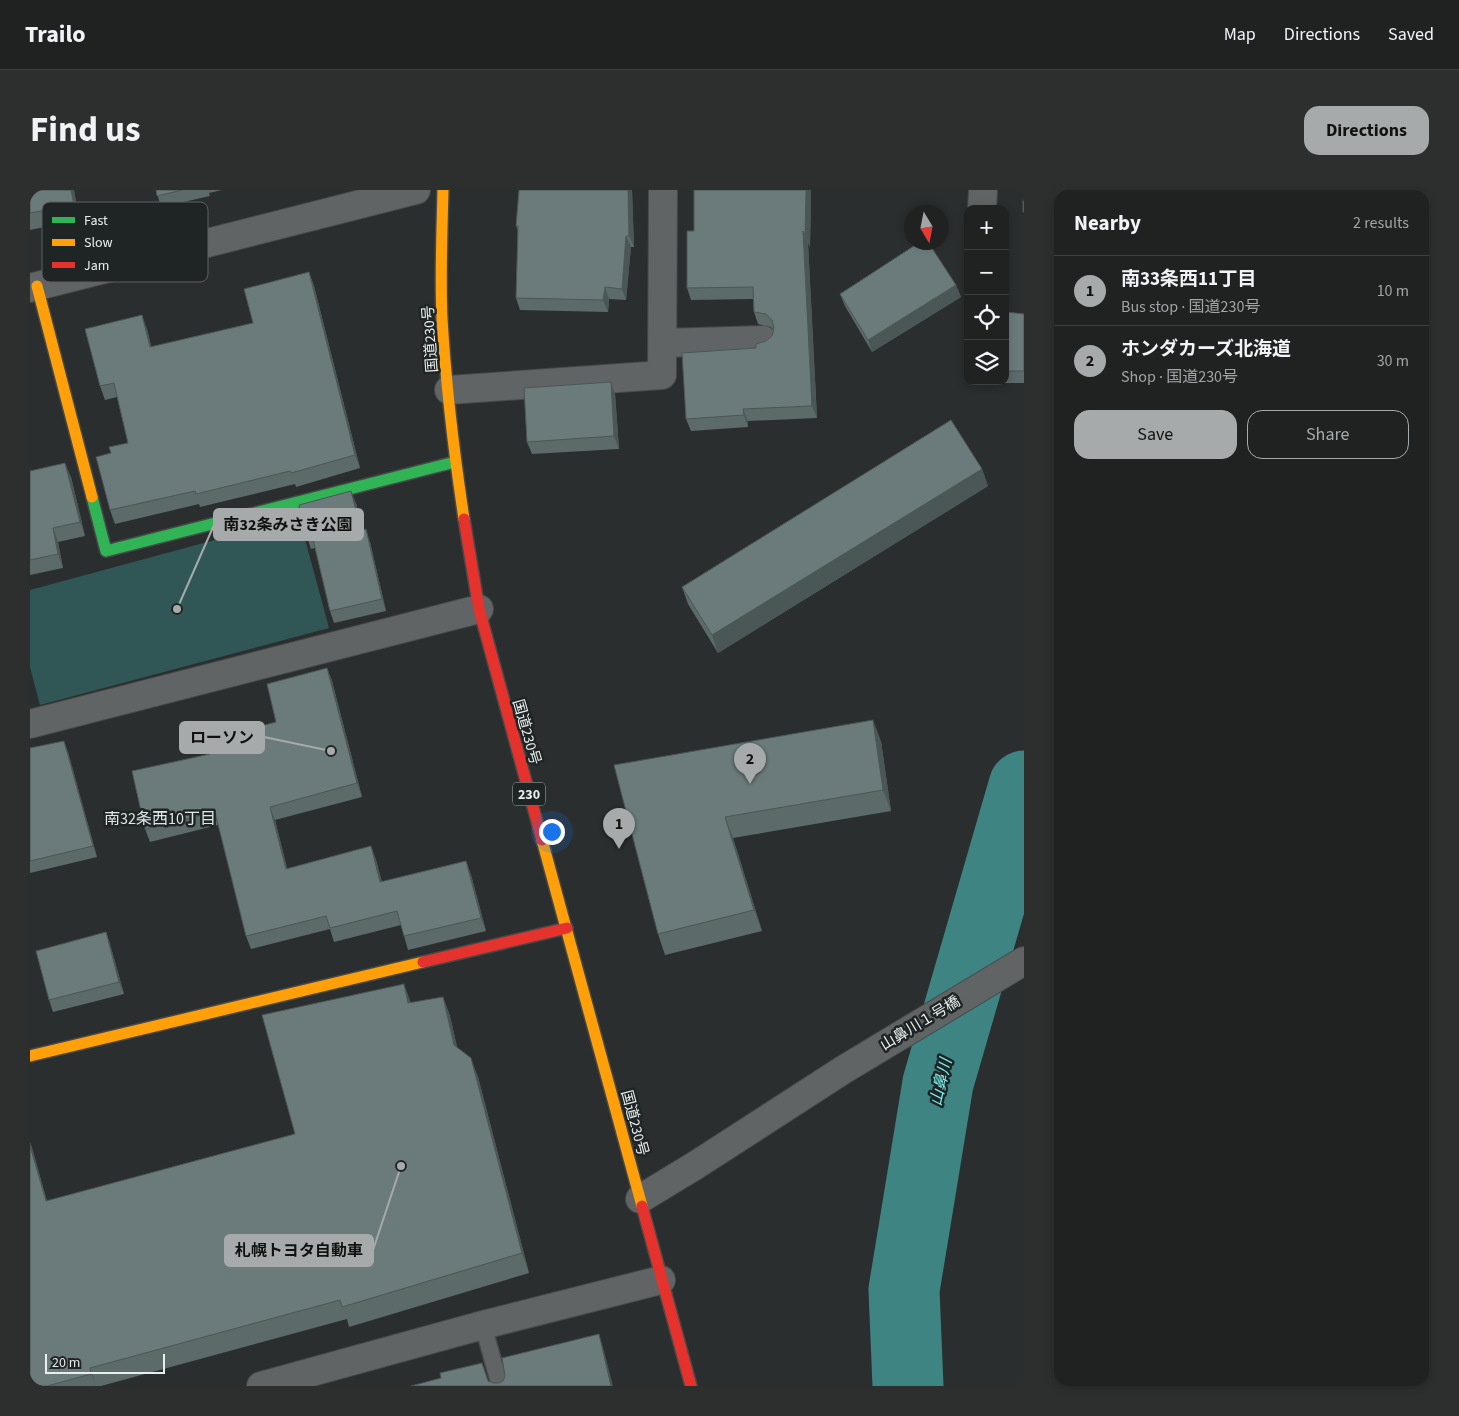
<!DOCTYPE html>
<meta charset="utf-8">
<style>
body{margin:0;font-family:"Source Sans 3","Noto Sans JP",sans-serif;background:#2d2f2f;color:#f1f3f6}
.controls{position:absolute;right:15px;top:15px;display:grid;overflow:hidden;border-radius:10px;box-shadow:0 2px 8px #0003}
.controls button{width:45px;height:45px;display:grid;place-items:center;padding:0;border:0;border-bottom:1px solid #3d3f40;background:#202222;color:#f1f3f6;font:25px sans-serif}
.compass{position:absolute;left:874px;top:15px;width:45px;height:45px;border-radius:50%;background:#202222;box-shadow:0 2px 8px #0003;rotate:170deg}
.scale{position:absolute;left:15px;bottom:12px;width:120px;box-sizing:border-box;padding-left:5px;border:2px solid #e9eded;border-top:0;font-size:14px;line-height:18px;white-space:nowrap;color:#e9eded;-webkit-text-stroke:4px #1f2525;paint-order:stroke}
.you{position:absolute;left:521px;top:641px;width:18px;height:18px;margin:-12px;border:4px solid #fff;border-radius:50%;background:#1a73e8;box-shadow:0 0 0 8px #1a73e833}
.badge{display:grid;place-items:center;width:32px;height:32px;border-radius:50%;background:#a6aaaa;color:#111;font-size:16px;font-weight:700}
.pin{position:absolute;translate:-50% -41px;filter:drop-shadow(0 1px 2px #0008)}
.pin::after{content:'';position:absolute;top:26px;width:18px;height:15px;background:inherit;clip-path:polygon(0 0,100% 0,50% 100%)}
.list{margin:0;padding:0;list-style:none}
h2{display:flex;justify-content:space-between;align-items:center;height:65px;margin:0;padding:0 20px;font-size:21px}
h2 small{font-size:16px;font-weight:400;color:#a2a4a5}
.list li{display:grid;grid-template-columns:32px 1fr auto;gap:15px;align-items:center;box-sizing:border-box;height:70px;padding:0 20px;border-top:1px solid #3d3f40}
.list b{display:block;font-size:19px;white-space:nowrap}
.list p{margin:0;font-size:16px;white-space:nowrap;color:#a2a4a5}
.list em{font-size:16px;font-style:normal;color:#a2a4a5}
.actions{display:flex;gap:10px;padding:15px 20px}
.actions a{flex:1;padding:11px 0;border:1px solid #a6aaaa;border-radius:15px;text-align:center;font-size:18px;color:#a6aaaa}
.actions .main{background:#a6aaaa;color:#111}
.icon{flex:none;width:28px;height:28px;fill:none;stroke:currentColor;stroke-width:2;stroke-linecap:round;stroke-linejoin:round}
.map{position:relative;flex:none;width:994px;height:1196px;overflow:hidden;border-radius:15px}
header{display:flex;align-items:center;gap:30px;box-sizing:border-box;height:70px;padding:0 25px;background:#202222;border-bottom:1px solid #3d3f40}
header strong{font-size:24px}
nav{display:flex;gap:28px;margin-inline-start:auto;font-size:18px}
.intro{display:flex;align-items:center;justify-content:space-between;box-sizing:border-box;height:120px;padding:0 30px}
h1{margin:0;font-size:35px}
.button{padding:12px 22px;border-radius:15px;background:#a6aaaa;color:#111;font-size:18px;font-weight:700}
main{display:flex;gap:30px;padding:0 30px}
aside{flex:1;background:#202222;border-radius:15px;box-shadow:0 2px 8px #0003}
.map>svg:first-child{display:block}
</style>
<header>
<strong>Trailo</strong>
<nav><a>Map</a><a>Directions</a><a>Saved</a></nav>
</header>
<div class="intro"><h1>Find us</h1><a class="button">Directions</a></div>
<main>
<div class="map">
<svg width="994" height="1196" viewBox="0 0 994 1196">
<rect width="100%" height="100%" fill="#2a2e2e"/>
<path fill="#305756" d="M269,327l30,111 -289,77 -10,-38v-77z"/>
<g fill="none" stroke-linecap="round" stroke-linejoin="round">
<path stroke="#3d8483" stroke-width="71" d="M878,1196l-4,-96 34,-207 86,-297"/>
<g stroke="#474949" stroke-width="19">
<path id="lane" d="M453,1135l17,61"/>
</g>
<g stroke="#474949" stroke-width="30">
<path id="street" d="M952,19l1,-19
M0,98l386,-98
M633,153l100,-3
M419,200l213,-15 1,-185
M0,534l449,-115
M610,1009l56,-34 147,-95 181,-109
M231,1196l222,-61 178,-45"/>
</g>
<g stroke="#474949" stroke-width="14">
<path id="fast" d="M62,307l14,54 349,-89"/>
</g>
<g stroke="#474949" stroke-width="14">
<path id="slow" d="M413,0c-1,43 -3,86 -1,129 4,67 12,134 22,200
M7,96l55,211
M512,650l100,366
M0,866l393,-94"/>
</g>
<g stroke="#474949" stroke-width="14">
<path id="jam" d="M434,329l15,90 63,231
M393,772l144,-34
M612,1016l49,180"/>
</g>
<use href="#lane" stroke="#616464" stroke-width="16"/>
<use href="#street" stroke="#616464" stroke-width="28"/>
<use href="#fast" stroke="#30b455" stroke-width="11"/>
<use href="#slow" stroke="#ff9f0a" stroke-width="11"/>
<use href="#jam" stroke="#e5322d" stroke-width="11"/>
</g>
<path fill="#5c6a6a" d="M0,0h44l5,30 -49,10z
M126,0h66l-13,3 1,3 -49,11z
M497,0h105l2,57h-3l-5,53 -17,-1 -1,13 -88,-2 -4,-12 2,-67 -2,-5z
M781,0l-1,57 -2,-4 9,175 -69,3v6l-57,4 -5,-12 70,-71 10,-7 6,-5 2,-6 -3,-3 -13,-3 -4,-12 -1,-13 -62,1 -4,-12 7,-57z
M279,82l5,14 46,182 -64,19 -1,-3 -95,23 -1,-3 -84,20 -5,-14 1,-57 17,-10 -11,-46 -12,3 -5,-14 47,-57 4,18 102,-24z
M926,95l5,12 -89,55 -27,-46 -5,-12z
M994,124v69h-21v-2h2v-59z
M581,192l4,12 4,55 -87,5 -5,-12z
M952,279l6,17 -270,167 -30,-49 -6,-17z
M0,281l41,6 14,59 -27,6 5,26 -33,7z
M326,313l6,27 8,12 16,69 -52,12 -4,-12 -15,-63 -4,1 -4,-12z
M297,478l5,13 30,116 -87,23 12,49 84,-23 5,14 6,22 84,-21 5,14 15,56 -78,19 -4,-14 -3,-11 -67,17 -4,-13 -79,20 -5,-13 -28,-111 -68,17 -5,-13 65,-75 66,-32z
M851,551l10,70 -158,27 29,93 -97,24 -7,-21 -44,-169z
M0,558l38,4 29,105 -67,16z
M76,742l4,12 14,50 -71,18 -4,-12z
M413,807l7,19 7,31 21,30 51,196 -180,54 -2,-8 -246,67h-71v-244l17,59 248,-67 116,-131z"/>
<path fill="#4b5656" d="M41,0h3l5,30 -5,-15z
M598,0h4l2,57 -5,-11z
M776,0h5l-1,57 -5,-12z
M773,41l5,12 9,175 -5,-12z
M596,46l5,11 -5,53 -4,-11z
M279,82l5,14 46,182 -5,-13z
M926,95l5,12 -89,55 -4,-12z
M575,97l4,12 -1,13 -5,-12z
M112,125l5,14 8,31 -5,-13z
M581,192l4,12 4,55 -5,-13z
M713,219l5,12v6l-4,-12z
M35,273l6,14 14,59 -5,-14z
M952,279l6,17 -270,167 -6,-18z
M321,301l5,12 9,40 -4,-12z
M23,338l5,14 5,26 -5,-14z
M336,339l4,13 16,69 -4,-12z
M297,478l5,13 30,116 -5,-14z
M843,530l8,21 10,70 -8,-21z
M34,551l4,11 29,105 -4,-11z
M240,617l5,13 16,63 -5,-14z
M695,627l8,21 29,93 -8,-21z
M341,656l5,14 9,36 -5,-14z
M436,671l5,14 15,56 -5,-13z
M76,742l4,12 14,50 -5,-12z
M374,794l7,19h-3z
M413,807l7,19 11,48 -7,-19z
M441,868l7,19 51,196 -7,-20z
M0,952l2,5 20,73 -6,-19 -16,-55z
M569,1144l4,13 10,39h-2z
M60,1178l6,18 -5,-12z"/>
<path fill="#6b7b7b" stroke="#4b5656" d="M0,0h41l3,15 -44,8z
M126,0h26l-25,6z
M489,0h109l1,46h-3l-4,53 -17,-2 -2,13 -87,-2 2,-72h-2z
M664,0h112l-1,45 -2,-4 9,175 -69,3 1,6 -58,4 -4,-66 74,-5v-4l10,-3 6,-5 2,-8 -2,-8 -6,-6 -12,-2 -1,-25 -66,1v-57h7z
M993,0h1v22h-1z
M890,52h8l28,43 -88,55 -28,-46z
M279,82l46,183 -64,18 -1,-2 -94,23 -1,-3 -85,19 -14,-53 15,-4 -2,-6 19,-4 -14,-60 -14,3 -15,-57 57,-14 8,32 103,-24 -9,-34z
M976,122l18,2v57h-19v-49z
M581,192l3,54 -87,6 -3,-54z
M921,230l31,49 -270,166 -30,-48z
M35,273l15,59 -27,6 5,26 -28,6v-89z
M321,301l10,40 5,-2 16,70 -52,12 -18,-76 -5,2 -8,-32z
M297,478l30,115 -87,24 16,62 85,-23 9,36 86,-21 15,57 -77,18 -7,-25 -67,17 -4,-12 -80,20 -31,-124 -70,17 -13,-58 78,-17 -4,-13 70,-19 -9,-38z
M843,530l10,70 -158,27 29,93 -96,24 -44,-169z
M34,551l29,105 -63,15v-113z
M76,742l13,50 -70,18 -13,-49z
M374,794l4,19 35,-6 11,48 17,13 51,195 -180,54 -2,-7 -250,68 1,6 -44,12h-17v-240l16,55 249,-67 -33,-119z
M569,1144l12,52h-200l30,-8 -1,-5 42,-10 6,18 5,2h6l4,-2 2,-5 -3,-18z"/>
<g text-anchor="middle" stroke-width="5" stroke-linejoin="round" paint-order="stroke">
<rect fill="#1f2525" stroke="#acb1b1" stroke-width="1" x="483" y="592.5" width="32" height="23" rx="4"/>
<g font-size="14" font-weight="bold" fill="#e9eded">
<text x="499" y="609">230</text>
</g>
<g font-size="15" fill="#e9eded" stroke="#1f2525">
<text transform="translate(400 149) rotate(-94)" y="5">国道230号</text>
<text transform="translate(497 542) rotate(74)" y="5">国道230号</text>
<text transform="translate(890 833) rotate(-31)" y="5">山鼻川１号橋</text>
<text transform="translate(605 933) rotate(75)" y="5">国道230号</text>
</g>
<g font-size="16" fill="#dee6e6" stroke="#1f2525">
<text x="130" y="634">南32条西10丁目</text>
</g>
<g font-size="16" font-style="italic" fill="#7befee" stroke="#1f2525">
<text transform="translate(910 892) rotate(-77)" y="6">山鼻川</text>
</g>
</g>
<rect x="12" y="12" width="166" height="80" rx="8" fill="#1f2525" stroke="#5c6161" stroke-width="1"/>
<rect x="22" y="27" width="23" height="6" fill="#30b455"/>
<rect x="22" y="49" width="23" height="7" fill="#ff9f0a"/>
<rect x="22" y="72" width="23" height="6" fill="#e5322d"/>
<g font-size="14" fill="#e9eded">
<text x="54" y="35">Fast</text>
<text x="54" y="57">Slow</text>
<text x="54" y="80">Jam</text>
</g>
<path fill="none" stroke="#a6aaaa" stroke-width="2" d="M147 419L184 335M301 561L234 547M371 976L343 1060"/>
<g fill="#a6aaaa" stroke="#1f2525" stroke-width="2">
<circle cx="147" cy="419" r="5"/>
<circle cx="301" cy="561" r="5"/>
<circle cx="371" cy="976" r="5"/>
</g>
<g fill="#a6aaaa" stroke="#a6aaaa" stroke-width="2">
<rect x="184" y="319" width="149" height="31" rx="5"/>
<rect x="150" y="532" width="84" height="31" rx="5"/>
<rect x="195" y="1045" width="148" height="31" rx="5"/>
</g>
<g font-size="16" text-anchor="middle" font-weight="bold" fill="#111">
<text x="258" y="340">南32条みさき公園</text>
<text x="192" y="553">ローソン</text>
<text x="269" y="1066">札幌トヨタ自動車</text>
</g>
</svg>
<div class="controls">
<button>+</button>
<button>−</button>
<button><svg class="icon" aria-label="locate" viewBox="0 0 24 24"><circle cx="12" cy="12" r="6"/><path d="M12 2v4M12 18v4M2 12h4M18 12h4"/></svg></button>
<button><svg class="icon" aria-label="layers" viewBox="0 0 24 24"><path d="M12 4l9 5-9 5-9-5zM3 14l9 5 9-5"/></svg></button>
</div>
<svg class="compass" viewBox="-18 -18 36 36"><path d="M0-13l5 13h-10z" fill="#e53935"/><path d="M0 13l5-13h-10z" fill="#a2a4a5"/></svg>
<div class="scale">20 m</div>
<div class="you"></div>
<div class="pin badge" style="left:589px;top:659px">1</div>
<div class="pin badge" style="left:720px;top:594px">2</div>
</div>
<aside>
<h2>Nearby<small>2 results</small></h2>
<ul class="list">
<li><span class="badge">1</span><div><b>南33条西11丁目</b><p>Bus stop · 国道230号</p></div><em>10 m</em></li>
<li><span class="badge">2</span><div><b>ホンダカーズ北海道</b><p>Shop · 国道230号</p></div><em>30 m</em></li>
</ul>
<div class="actions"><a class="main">Save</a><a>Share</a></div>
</aside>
</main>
